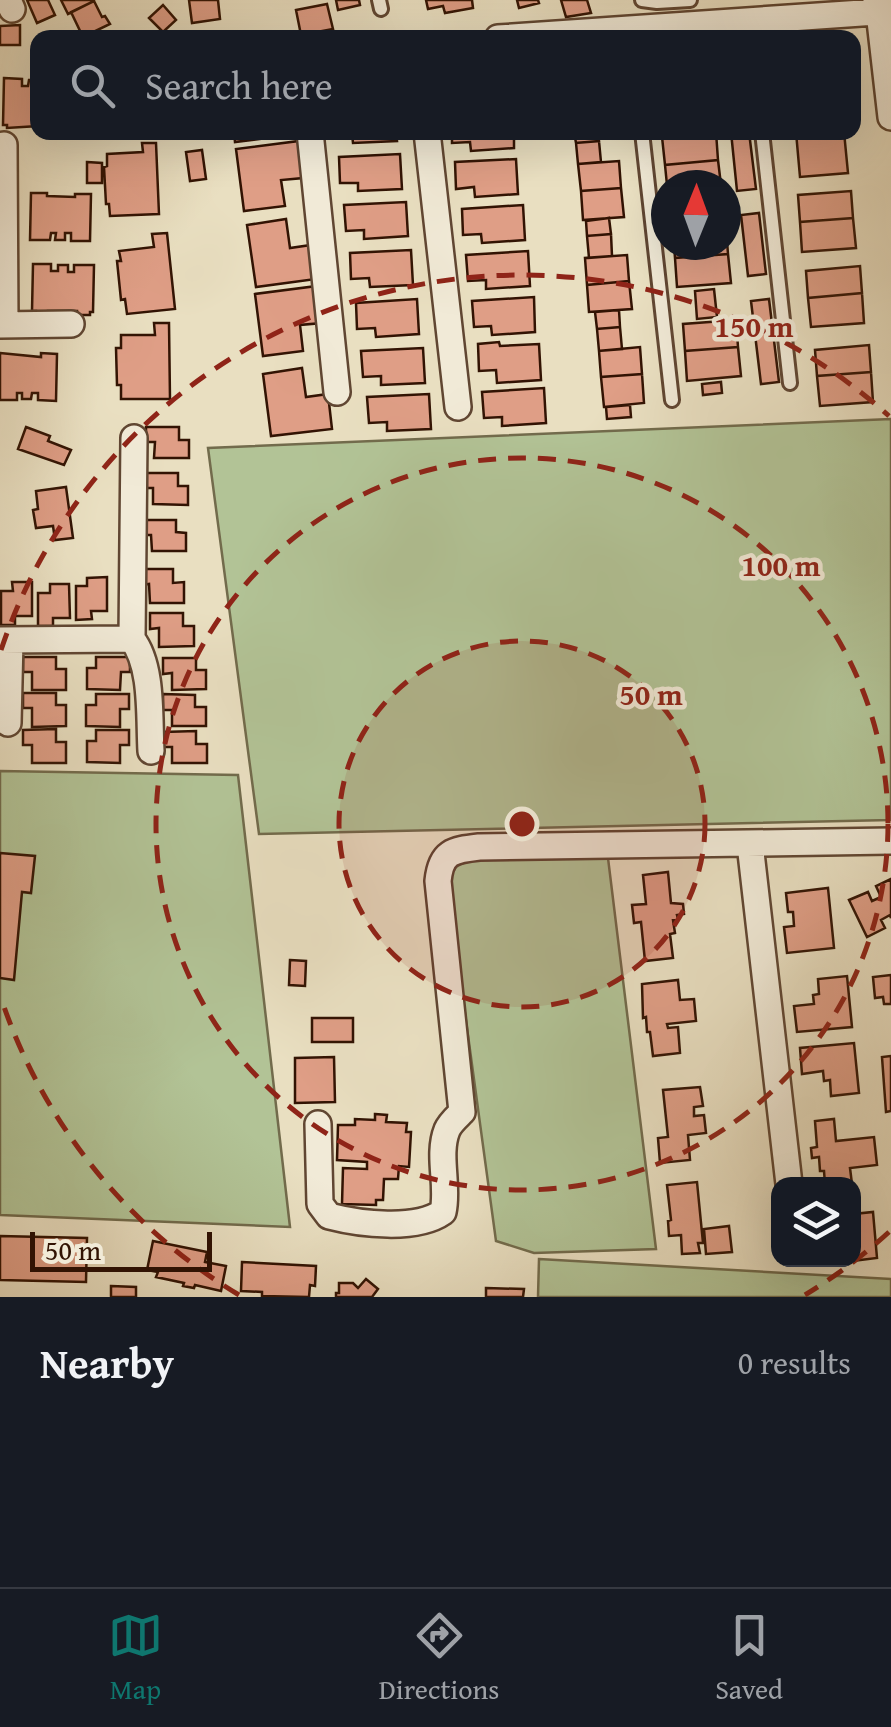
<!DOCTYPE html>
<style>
body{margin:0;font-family:"Gentium Book Plus",serif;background:#242831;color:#f1f3f6}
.controls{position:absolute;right:30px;bottom:30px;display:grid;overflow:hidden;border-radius:20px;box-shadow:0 10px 40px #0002}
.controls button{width:90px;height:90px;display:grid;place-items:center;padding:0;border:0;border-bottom:2px solid #363941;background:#171b24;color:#f1f3f6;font:50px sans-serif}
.compass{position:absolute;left:651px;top:170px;width:90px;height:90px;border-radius:50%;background:#171b24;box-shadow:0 10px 40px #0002;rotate:1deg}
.scale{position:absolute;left:30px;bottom:25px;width:182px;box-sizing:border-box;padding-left:10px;border:5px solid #321303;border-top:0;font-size:28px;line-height:35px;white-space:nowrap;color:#321303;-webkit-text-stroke:8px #f1ead7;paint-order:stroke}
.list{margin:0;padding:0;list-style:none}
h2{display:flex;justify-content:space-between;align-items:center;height:130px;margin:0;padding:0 40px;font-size:42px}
h2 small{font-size:32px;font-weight:400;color:#9ea1a6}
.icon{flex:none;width:55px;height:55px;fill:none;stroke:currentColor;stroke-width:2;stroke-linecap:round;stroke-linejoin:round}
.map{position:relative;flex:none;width:891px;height:1297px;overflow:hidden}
.search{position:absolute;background:#171b24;box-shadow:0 10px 40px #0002;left:30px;right:30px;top:30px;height:110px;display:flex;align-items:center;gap:25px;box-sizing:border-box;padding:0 35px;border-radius:20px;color:#9ea1a6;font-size:38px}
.sheet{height:290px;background:#171b24}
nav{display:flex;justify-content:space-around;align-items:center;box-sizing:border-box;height:140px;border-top:2px solid #363941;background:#171b24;font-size:28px;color:#9ea1a6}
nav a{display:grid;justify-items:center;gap:5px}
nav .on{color:#0f766e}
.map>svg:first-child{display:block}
</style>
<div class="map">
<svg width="891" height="1297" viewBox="0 0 891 1297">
<rect width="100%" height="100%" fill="#e9dfc1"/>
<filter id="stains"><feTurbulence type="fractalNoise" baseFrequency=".002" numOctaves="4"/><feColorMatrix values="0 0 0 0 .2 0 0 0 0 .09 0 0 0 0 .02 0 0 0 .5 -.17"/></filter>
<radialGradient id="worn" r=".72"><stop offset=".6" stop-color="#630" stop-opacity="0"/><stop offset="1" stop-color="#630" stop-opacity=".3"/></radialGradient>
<path fill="#b2c396" stroke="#726b4c" stroke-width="2.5" d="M891,419v401l-632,14 -51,-386z
M0,771l238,4 52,452 -290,-12z
M472,858h136l48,391 -122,4 -38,-12 -49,-360 9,-14z
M539,1259l352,20v18h-353z"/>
<path fill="#df9e86" stroke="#321303" stroke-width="2.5" d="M27,0h21l7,15 -18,8z
M61,0h33v1l-26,13z
M189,0h29l2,19 -28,4z
M336,0h23l1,5 -22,5z
M426,0h46l1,8 -28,5 -2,-7 -15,3z
M517,0h21l1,3 -20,5z
M561,0h26l4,13 -25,4z
M94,1l8,16 3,-1 5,8 -27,13 -12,-25z
M327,4l6,25 -32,6 -5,-25z
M163,5l13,15 -13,12 -14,-14z
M20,25v20h-20v-19z
M4,78l18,1v7h6l1,-6h9v46l-31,2v-3h-4z
M96,132h48v3h-48z
M234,132h40l1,5 -40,5z
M335,132h61l1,9 -44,2 -1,-9 -17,1z
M452,132h62v16l-43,3 -1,-9 -18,1z
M574,132h24l1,9 -23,2z
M716,132l2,28 -53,5 -3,-28z
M731,132h18l7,57 -19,2z
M796,132h48l4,41 -48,4z
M299,141l4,37 -22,2 4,26 -41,5 -8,-62z
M599,141l2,21 -23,2 -2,-21z
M142,143h14l3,71 -49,2 -1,-12h-3l-2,-37 3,-1v-12l36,-2z
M202,150l4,29 -16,2 -4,-29z
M400,154l2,35 -44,2v-8h-18l-1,-26z
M516,159l2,35 -43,3 -1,-10 -18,2 -1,-27z
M718,160l3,25h-54l-2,-20z
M619,161l2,27 -40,3 -3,-27z
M87,162l15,1v20h-15z
M621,188l3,29 -41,3 -2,-29z
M851,191l2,27 -53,4 -2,-27z
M31,193h16v3l28,1v-3h16l-1,47h-19v-8h-6v7h-10l1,-7h-5l-1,7h-20z
M406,202l2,34 -44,3v-9l-18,1 -2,-26z
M523,205l2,35 -43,3 -1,-9 -18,1 -1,-26z
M759,213l7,61 -18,2 -7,-61z
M609,218l2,16 -24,2 -1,-15z
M853,218l3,30 -54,4 -2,-30z
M286,219l4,29 21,-3 5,34 -60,8 -9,-62z
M726,228l2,26 -53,4 -1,-13h52z
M167,233l8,76 -48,5 -2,-15 -4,1 -4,-39h4l-2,-10 35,-4 -2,-13z
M611,234l1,22 -23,2 -2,-22z
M411,250l2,35 -43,2 -1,-9 -18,1 -1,-26z
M528,251l2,35 -44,3v-9l-18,1 -2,-26z
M728,254l3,29 -54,4 -2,-29z
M627,255l2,26 -42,4 -2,-27z
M33,264h18v7h7v-6h10v7h6v-7h20l-1,47h-3v3h-13v-4h-29v3h-12v-3h-4z
M860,266l2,27 -54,5 -2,-27z
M629,281l3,28 -43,3 -2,-27z
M317,286l5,37 -22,2 3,26 -40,5 -8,-62z
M714,289l3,28 -20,2 -2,-28z
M862,293l2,30 -53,4 -3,-29z
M534,297l1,35 -43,3 -1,-9 -17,1 -2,-26z
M417,299l2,35 -43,3 -1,-9 -18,1 -1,-26z
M769,299l10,83 -18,2 -10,-83z
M619,310l1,17 -23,2 -2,-17z
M736,320l2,27 -53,4 -2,-27z
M154,323h15l1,76h-49v-14h-4l-1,-37h5v-13h34z
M620,327l2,22 -23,2 -2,-22z
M499,342l1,4 39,-2 2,36 -44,3 -1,-13 -17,1 -1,-27z
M869,345l2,27 -54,4 -2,-26z
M640,347l2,27 -41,3 -2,-26z
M738,347l3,29 -54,5 -2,-30z
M423,348l2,35 -44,2v-9l-18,1 -2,-26z
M0,353l41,4v-4l16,1 -1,47 -18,-1v-7h-6l-1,6h-9v-6h-5v7h-17z
M302,368l4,29 22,-3 4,35 -61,7 -8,-62z
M871,372l2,30 -53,4 -3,-30z
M642,374l2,29 -40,4 -3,-30z
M721,382l1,11 -19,2 -1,-11z
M544,388l2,35 -44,3v-9l-18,1 -2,-26z
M429,394l2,35 -44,2v-9l-18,1 -2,-26z
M630,405l1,12 -24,2 -1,-12z
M26,427l24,9 -2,5 23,9 -7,15 -46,-16z
M146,427h33v13h10v18h-35l1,-16h-9z
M145,473h33v13h10v19l-35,-1v-16h-8z
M66,487l7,51 -18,2 -2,-14 -17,2 -3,-18 5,-1 -2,-18z
M144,520h32v12l10,1v18h-34l-1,-16h-8z
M140,569h33v14l11,-1v21h-34l-1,-19 -8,1z
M107,577v34h-16l1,8 -16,1v-34h11v-8z
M12,582h20v34h-17v9h-14v-34h12z
M50,584h19l1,34h-17v8h-15v-33h12z
M150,613h33v13h11v20l-35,1v-19l-9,1z
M23,657h33v12h10v21h-34v-18h-9z
M96,657h34v15h-9l-1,18 -33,-1v-21h9z
M163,658h33v12h10v19l-34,1v-17l-9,1z
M23,693h33v12h10v21l-34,1v-19h-9z
M96,694h33v15h-9v18l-34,-1v-21h10z
M163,694l32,1v12h11v19h-34v-16h-9z
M56,729v13h10v21h-34v-18h-9v-15z
M96,730h33v15h-9v18l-33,-1v-21h9z
M196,731v13h11v19h-35v-16h-8l-1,-15z
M0,853l35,3 -4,37 -9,-1 -8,88 -14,-2z
M668,872l3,31 12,1 1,10 -7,1 1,4 -5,1 2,13 -5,1 3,24 -28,3 -4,-39 -7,1 -2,-18 14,-1 -3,-29z
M891,879v39l-1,-3 -9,5 4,8 -18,9 -18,-37 19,-8 4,9 9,-4 -5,-11z
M828,888l6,60 -47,5 -3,-26 10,-1 -1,-14h-5l-2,-19z
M290,960l16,1 -1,25 -16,-1z
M891,975v29h-7l-1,-7 -8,1 -2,-21z
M847,976l5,51 -55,5 -3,-26 20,-2 -1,-9 6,-1 -1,-15z
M678,980l2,20 14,-1 2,22 -29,3 1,4 10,-1 2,26 -27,3 -3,-24h-3l-1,-15 -3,1 -1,-34z
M312,1018h41v24h-41z
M854,1043l5,50 -28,3 -1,-16 -6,1 -1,-10 -21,3 -2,-26z
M891,1056v55l-5,1 -4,-55z
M334,1057l1,45 -40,1v-45z
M700,1087l3,19 -9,1v9l10,-1 2,18 -18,2 2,25 -30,3 -2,-25 10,-1 -5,-47z
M375,1114l12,1 -1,7 21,1 -1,9h5l-2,35 -10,-1 -1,13h-14l-1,21h-7v5l-34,-1 1,-36 24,1v-7l-30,-2 1,-35h17v-6l20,1z
M834,1119l2,22 38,-4 3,28 -27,3 2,16h-27l-1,-13h-4l-1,-14 -7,1 -1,-10 6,-1 -2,-26z
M697,1182l6,61h-5l2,10 -18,1 -1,-19 -12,1 -1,-15 3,-1 -4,-35z
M873,1212l4,46 -33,4v-2h10v-46z
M729,1226l3,26 -26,2 -2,-25z
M0,1236l87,2 -1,44 -86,-2z
M153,1241l54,11 -2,10 21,4 -5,25 -26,-6 -1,3 -11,-2 1,-3 -28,-6 2,-5 -11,-2z
M242,1262l74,4 -1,20 -5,-1 -1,12 -47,-1v-4l-21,-1z
M366,1279l12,10 -6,8h-36v-4h3v-10h14l5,5z
M111,1286l25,1v10h-25z
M486,1288l38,1 -1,8h-37z"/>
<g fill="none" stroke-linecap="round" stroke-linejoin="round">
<g stroke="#604632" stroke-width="18">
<path id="lane" d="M379,0l2,9
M642,0l15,2 33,-2
M642,132l30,268
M762,132l28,251"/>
</g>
<g stroke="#604632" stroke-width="30">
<path id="street" d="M8,0l4,9
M876,0l3,12 12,105
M498,38l393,-27
M310,132l27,260
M427,132l31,275
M4,145l1,180
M0,325l71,-1
M132,639c21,27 17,78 19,112
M0,640l132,-1 2,-201
M8,723l2,-83
M750,844l39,340
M318,1124l2,80 9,12c31,8 87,15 114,-4 6,-26 -6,-57 4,-82 3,-7 10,-13 15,-18l-24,-231c3,-29 14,-31 41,-34l412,-6"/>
</g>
<use href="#lane" stroke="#f1ead7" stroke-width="12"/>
<use href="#street" stroke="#f1ead7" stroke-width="25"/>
</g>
<circle cx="522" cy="824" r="183" fill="#8f2418" fill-opacity=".12"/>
<g fill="none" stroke="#8f2418" stroke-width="5" stroke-dasharray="18 12">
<circle cx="522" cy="824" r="183"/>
<circle cx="522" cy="824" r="366"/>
<path d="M889 1232A549 549 0 0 1 805 1295M239 1295A549 549 0 0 1 1 998M1 650A549 549 0 0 1 889 416"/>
</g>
<circle cx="522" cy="824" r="15" fill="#8f2418" stroke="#f1ead7" stroke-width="5"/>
<g font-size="30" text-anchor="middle" font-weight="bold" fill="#8f2418" stroke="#f1ead7" stroke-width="9" stroke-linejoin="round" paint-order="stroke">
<text x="754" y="337">150 m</text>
<text x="781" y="576">100 m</text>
<text x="651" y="705">50 m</text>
</g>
<rect width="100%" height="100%" filter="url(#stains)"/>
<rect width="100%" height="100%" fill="url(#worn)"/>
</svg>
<div class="controls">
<button><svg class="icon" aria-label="layers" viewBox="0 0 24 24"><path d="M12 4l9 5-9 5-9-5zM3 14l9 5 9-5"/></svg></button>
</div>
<svg class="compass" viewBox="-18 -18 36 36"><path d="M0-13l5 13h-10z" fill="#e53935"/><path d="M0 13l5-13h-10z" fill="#9ea1a6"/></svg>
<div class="scale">50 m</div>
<div class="search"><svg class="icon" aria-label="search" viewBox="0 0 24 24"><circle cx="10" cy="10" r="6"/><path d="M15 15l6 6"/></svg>Search here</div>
</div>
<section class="sheet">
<h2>Nearby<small>0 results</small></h2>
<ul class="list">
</ul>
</section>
<nav>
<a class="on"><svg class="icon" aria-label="map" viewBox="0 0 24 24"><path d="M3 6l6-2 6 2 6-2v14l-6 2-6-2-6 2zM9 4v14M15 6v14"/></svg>Map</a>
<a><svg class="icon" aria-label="directions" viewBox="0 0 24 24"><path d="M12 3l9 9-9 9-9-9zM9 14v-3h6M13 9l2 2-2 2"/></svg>Directions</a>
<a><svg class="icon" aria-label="saved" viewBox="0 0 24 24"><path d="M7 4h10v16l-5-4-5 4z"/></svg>Saved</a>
</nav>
